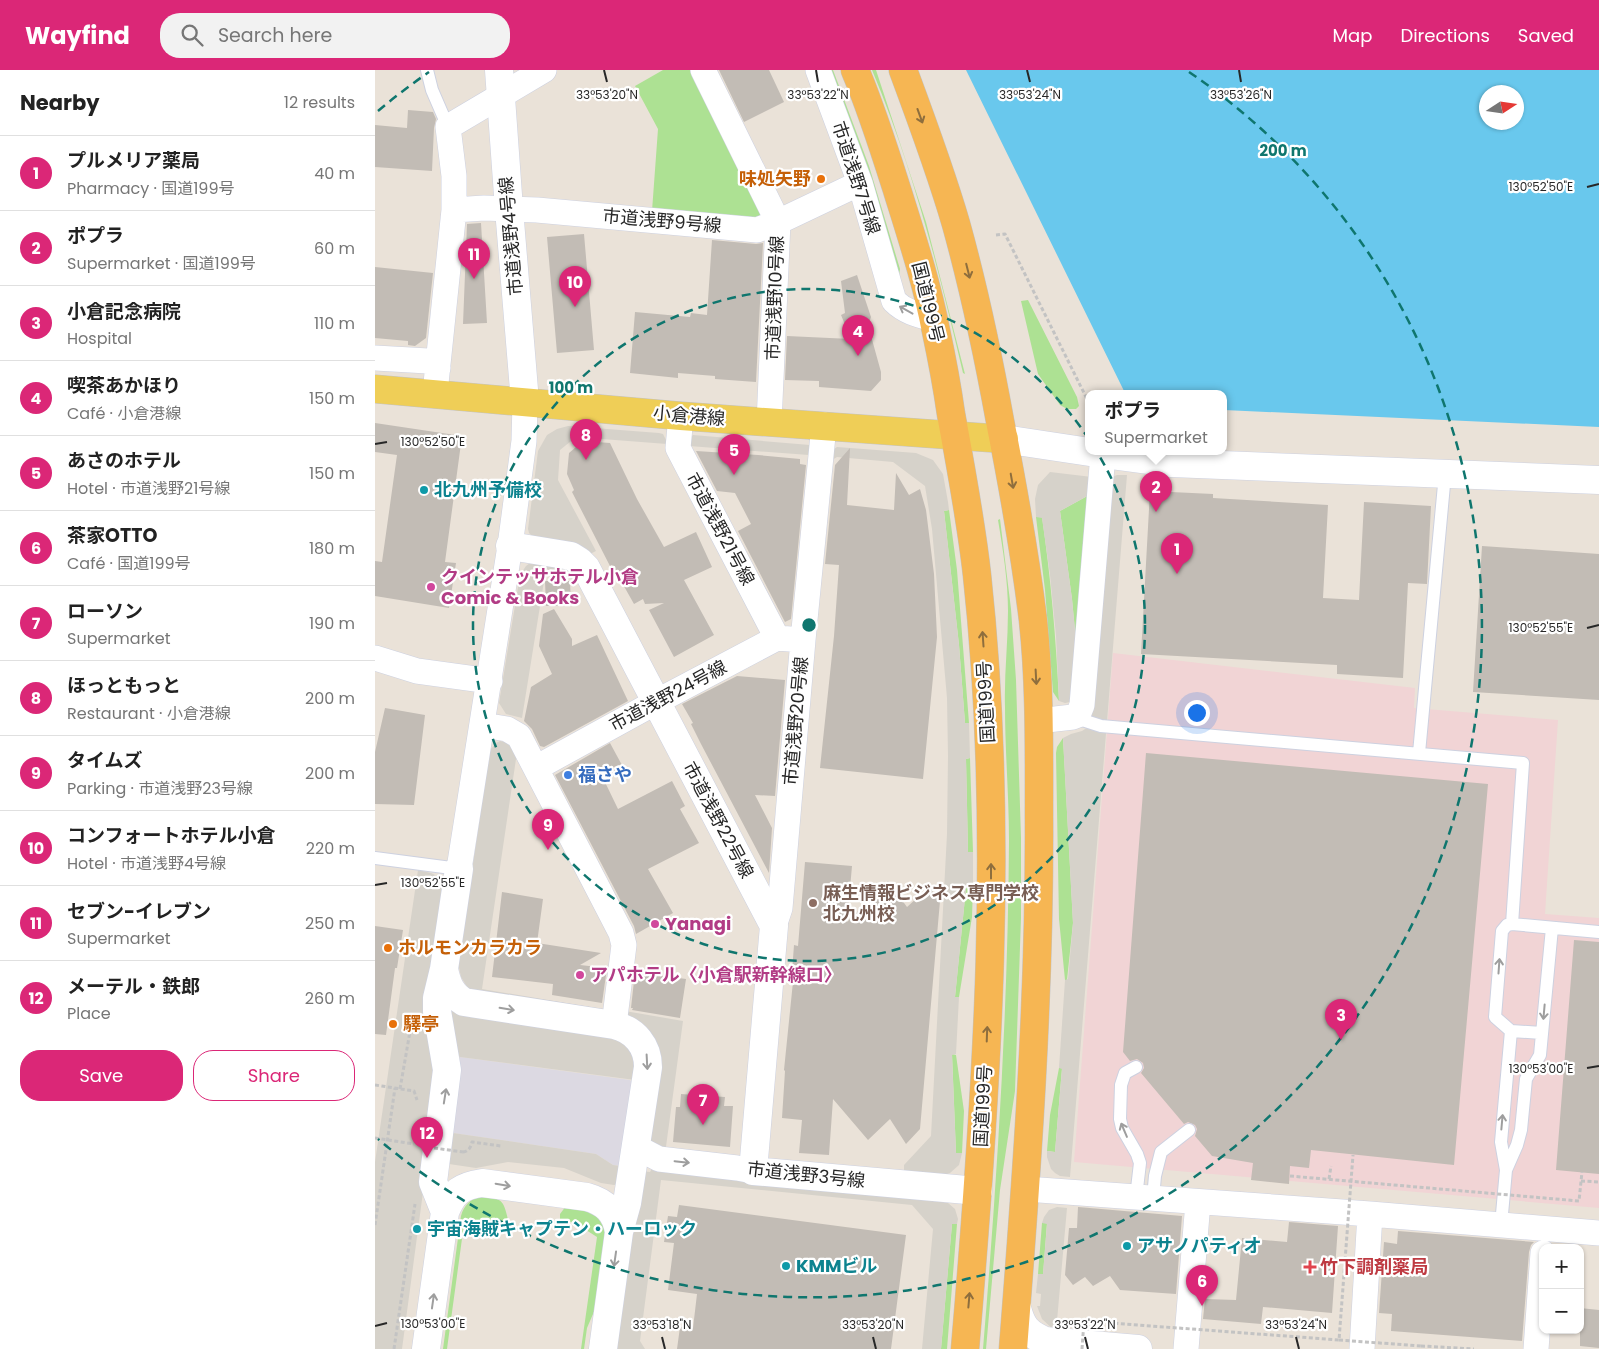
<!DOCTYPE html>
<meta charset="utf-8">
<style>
body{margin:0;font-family:Poppins,"Noto Sans JP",sans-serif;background:#f2f2f2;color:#222}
.controls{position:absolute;right:15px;bottom:15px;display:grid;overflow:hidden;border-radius:10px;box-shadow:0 1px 4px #0004}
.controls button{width:45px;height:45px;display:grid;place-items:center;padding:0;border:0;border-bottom:1px solid #e0e0e0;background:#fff;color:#222;font:25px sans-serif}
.compass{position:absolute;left:1104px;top:15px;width:45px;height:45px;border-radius:50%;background:#fff;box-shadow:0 1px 4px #0004;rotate:78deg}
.you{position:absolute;left:821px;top:642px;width:18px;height:18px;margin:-12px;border:4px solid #fff;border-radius:50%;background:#1a73e8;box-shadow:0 0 0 8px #1a73e833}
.badge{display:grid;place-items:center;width:32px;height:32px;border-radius:50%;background:#db2777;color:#fff;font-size:16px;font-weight:700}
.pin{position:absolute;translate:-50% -41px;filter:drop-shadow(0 1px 2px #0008)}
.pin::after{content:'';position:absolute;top:26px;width:18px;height:15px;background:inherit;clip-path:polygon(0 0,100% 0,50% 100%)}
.popup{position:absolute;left:710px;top:320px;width:142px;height:65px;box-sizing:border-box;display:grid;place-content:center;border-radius:10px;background:#fff;filter:drop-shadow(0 1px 4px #0005);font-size:16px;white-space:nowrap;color:#767676}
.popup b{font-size:19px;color:#222}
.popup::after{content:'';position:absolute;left:50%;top:100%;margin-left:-10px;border:10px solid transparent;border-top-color:#fff}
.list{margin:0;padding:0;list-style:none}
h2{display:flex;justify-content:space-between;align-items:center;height:65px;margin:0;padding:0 20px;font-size:21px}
h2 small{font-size:16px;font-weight:400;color:#767676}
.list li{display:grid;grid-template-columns:32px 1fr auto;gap:15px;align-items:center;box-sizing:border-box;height:75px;padding:0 20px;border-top:1px solid #e0e0e0}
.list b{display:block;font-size:19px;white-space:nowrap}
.list p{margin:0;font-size:16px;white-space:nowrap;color:#767676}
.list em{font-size:16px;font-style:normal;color:#767676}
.actions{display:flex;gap:10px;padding:15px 20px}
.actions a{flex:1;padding:11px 0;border:1px solid #db2777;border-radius:20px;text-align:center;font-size:18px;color:#db2777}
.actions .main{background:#db2777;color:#fff}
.icon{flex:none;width:28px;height:28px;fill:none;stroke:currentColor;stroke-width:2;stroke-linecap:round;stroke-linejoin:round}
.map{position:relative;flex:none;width:1224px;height:1279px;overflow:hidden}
header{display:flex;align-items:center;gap:30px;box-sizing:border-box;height:70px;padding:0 25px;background:#db2777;color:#fff}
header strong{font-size:24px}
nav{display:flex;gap:28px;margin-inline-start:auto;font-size:18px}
.search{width:350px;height:45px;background:#f2f2f2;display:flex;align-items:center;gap:12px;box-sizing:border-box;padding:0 18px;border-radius:20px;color:#767676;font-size:19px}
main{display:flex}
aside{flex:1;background:#fff}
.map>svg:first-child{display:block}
</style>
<header>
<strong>Wayfind</strong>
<div class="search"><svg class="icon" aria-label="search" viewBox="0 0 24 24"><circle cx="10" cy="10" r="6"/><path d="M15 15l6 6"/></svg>Search here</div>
<nav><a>Map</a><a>Directions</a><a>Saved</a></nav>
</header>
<main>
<aside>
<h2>Nearby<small>12 results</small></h2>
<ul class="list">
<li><span class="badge">1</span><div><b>プルメリア薬局</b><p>Pharmacy · 国道199号</p></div><em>40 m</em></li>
<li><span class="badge">2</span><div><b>ポプラ</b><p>Supermarket · 国道199号</p></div><em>60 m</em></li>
<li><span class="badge">3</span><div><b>小倉記念病院</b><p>Hospital</p></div><em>110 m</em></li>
<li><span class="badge">4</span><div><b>喫茶あかほり</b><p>Café · 小倉港線</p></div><em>150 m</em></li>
<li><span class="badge">5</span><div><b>あさのホテル</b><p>Hotel · 市道浅野21号線</p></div><em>150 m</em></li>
<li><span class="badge">6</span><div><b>茶家OTTO</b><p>Café · 国道199号</p></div><em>180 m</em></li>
<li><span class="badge">7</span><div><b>ローソン</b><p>Supermarket</p></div><em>190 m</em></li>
<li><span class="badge">8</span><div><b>ほっともっと</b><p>Restaurant · 小倉港線</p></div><em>200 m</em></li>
<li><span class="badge">9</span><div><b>タイムズ</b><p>Parking · 市道浅野23号線</p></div><em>200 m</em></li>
<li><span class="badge">10</span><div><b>コンフォートホテル小倉</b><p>Hotel · 市道浅野4号線</p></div><em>220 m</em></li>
<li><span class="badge">11</span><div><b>セブン-イレブン</b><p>Supermarket</p></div><em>250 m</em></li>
<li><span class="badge">12</span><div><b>メーテル・鉄郎</b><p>Place</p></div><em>260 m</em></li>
</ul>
<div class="actions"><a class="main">Save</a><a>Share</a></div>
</aside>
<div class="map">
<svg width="1224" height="1279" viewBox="0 0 1224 1279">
<rect width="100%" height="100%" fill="#eae2d8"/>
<path fill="#dcd9e2" d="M85,987l170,23 7,9 -10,78 -14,-2 -17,-11 -143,-21z"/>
<path fill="#f1d4d5" d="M738,583l302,35 -1,20 144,12 -13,194 54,4v290l-525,-46z"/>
<path fill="#ade193" d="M288,0h28l71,142 -4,9 -106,-10 6,-82 -23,-43z
M452,0h6l36,96 31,103 -1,6z
M497,0h4l50,152 39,152 -2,-1c-24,-102 -50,-205 -91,-303z
M653,230l49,97 2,9 -3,3h-9l-7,-4 -22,-31 -17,-73z
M716,424l-13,168 -6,-63 -12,-88z
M574,440l8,60 12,153h-4l-6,-78 -15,-134z
M661,447h6c9,62 14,122 17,184l-6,-9 -8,-102z
M625,449l11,90 5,71 5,158v80l-6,173 -15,99 -14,159h-3c14,-169 25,-338 26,-508 0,-45 -4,-89 -4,-134 -1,-32 3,-64 3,-96 0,-30 -5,-61 -10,-91z
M688,668l10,185 -6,57h-2l-6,-61 -3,-166 1,-6z
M595,688l3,94h-5l-2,-93z
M598,817l-1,30 -13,80h-4l11,-109z
M577,984l4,1 8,56 -2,42h-6z
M684,998h3l-7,84 -8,-1 3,-36z
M107,1126c22,2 22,6 27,28l-6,5 -39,-5 -17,125h-4l18,-133c3,-11 9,-17 21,-20z
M191,1136l29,6 11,17 -7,71 -12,28 -3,21h-3l16,-112 -22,-14 -15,-3v-6z
M667,1153h5l-4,52 -5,-1z
M577,1154h5l-10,125h-6z"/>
<path fill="#d6d2ca" d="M193,356l91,7 4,1 3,6 1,4 -91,-7 -16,13 -2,30 38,71 -6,3 -57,-17 -4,-4 -1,-4 10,-78 9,-16 10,-6z
M318,365l117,10 -1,10 -120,-9 1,-8z
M462,377l79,6 17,7 10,14 5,28 1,8 -5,1 15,134 6,78h4l1,35 -4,1 2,93h5v35l-7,1 -11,109h4l-3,57 -4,1 4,98h6l-3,12 -9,8 -6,2 -40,-2v-8l27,-29 16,-302 1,-78 -1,-58 -15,-169 -7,-43 -32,-24 -56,-5 -5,3 2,-11z
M675,402l42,5 -1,17 -31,17 12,88 6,63 -8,40 -5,1 -6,-2 -3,-65 -6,-61 -8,-57 -6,-1 -1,-18 3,-14z
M742,405h10l-57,702 -10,-1 -5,-3 -4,-4 -4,-12v-6l8,1 7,-83 -3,-1 6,-88 3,-1 5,-56 -10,-185 8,-4 11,-3 6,-4 24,-250z
M161,492l24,4 17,9 -5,4 -27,-4 -23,143 -16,-4 -7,-11 21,-128 6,-9 4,-3z
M125,671l10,2 10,14 -4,2 -34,230 126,21v3l-139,-23 -8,-13 -3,-14 32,-213 6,-7z
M43,800l13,3 8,4 3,4 1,5 -5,194 -36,269h-27v-187z
M74,938l152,22 36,22 -2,28 -175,-23 -7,-4z
M250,941l58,10 -18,133 -14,-10z
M78,1063l143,21 17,11 14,2 -2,16 -11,2 -13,-2 -37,-15 -56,-6 -32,6 -27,-4z
M279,1095l86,16 165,15 43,7 7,6 3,10 -1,5h-5l-11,125h-19l11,-120 -21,-24 -251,-25 -21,161 5,8h-28l24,-178 9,1z
M682,1137l10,1 -11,124 -14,-13 -5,-13h3l1,-12 -5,-1 2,-19h5l4,-50 -5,-1 2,-6 5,-7z"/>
<path fill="#69c8ed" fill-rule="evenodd" d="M591,0h633v357l-375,-17 -1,-17h-98zM1112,22h30v30h-30z"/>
<path fill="#c2bcb5" d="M344,0h50l15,32 -40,20z
M33,40l25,2 3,7 -2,9 -2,43 -57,-4v-42l32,3z
M106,153l6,100 -24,1 4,-100z
M209,164l10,116 -37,3 -10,-116z
M337,170l44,4 7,-1 -7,139 -41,-3v-3l-37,-3v5l-48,-5 5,-61 55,5 1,-4 16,2z
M0,197l58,6 -7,65 -11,8 -7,-1v-4l-33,-3z
M482,205l14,42 -3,8 13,47v8l-10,11 -52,-4v-6l-34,-1 2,-44 64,3 -10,-24 4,-2 -4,-32z
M0,353l87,13 -17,126 11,1 -7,45 -74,-12v-35l7,1 15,-107 -22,-3z
M208,371l27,2 27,56 27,48 32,-15 16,35 -28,13 30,55 -40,22 -25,-47 15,-7 -19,1 -2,-5 -9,5 -22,-39 -2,1 -38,-74 2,-2 -7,-16 2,-21z
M475,378l-3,57 47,5 2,-37 13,22 11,-6 6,21 8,64 3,63 -14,142 -103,-11 14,-132 5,-71 -14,-1 10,-99z
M321,381l62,4 42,4v5l6,1 -15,154 -6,3 -47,-91 13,-7 -16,-31 -18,-2z
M775,421l63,3v4l115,7 -5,93 36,2 5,-98 67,4 -4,78 -19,-1 -5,95 -66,-4v-9l-196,-11z
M1107,476l117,8v146l-126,-8z
M170,511h25l1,25h-25z
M179,539l18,30v7l25,-11 31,66 -84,46 -4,-1 -8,-17 -8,-8 7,-34 21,-13 -13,-28 4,-32z
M362,606l48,4 -10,116 -20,-1 17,33 -3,45 -68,-129 -10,-20 2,-1 -11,-19z
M10,638l40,7 -11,90 -39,-1v-52z
M235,673l13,24 -20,11 15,31 54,-28 13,25 -5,3 19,34 -51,26 25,44 -37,21 -2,-8 -79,-151z
M771,683l342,31 -34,381 -143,-15 -2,18 -19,-2 -1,18 -38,-4 2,-17 -41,-7 -17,-20 2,-7 -2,-4 -7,-3 -4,2 -43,-51 3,-5 -1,-5 -6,-4 -7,2 -7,-9z
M430,792l47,4 -5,56 41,-41 19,26 22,-20 11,14 -20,228 -14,15 -16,-25 -22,21 -35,-41 -4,56 -30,-2 3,-33 -20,-2 3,-47 -1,-1 10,-98h-2l2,-27 4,1z
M127,822l41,7 -6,44 64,10 -21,12 27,3 -5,35 -50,-8 1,-11 -61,-7z
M0,856l28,4 -6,38h-2l-9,67 -11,-1z
M1199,870l25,2v232l-43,-4z
M260,902l51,7 -6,39 -48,-8 1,-2h-2z
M306,1024l44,3 -1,9h9l-3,41 -57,-5 3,-35h4z
M304,1135l227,30 -15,114h-214l3,-22 13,1 4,-34 -29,-4 6,-47 -10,-1 4,-26 9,1z
M703,1137l104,9 -6,78 -56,-4 -10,-14 -17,10 -8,-9 -12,8 -8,-10 4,-47h8z
M914,1152l49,4 -6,87 -69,-6 -2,17 -58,-5 2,-20 31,1 6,-62 45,4z
M1023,1161l136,11 -3,3 -2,7 -7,89 -131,-10 1,-17 -13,-1 5,-71 13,2z
M1205,1238l19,2v38l-19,-2z"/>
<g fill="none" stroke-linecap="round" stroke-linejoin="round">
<g stroke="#cdd1e0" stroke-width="14">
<path id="service" d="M52,0l5,20 16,37
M698,647l28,9 422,37 -11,161
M1044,683l26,-279
M0,788l84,11
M1136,961l31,2
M761,997l-11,6 -4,12 -1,34 2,9 15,26 3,9 -4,34
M1131,1100l11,-25 4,-15 5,-51 14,-24 12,-127
M778,1128l2,-22 6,-24 28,-22
M1126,1155l5,-55 -5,-28 10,-111 -16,-14 7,-86 5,-6 5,-1 87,8"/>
</g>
<g stroke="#cdd1e0" stroke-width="26">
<path id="minor" d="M328,0l75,152 -9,201
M443,0l42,113 34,118c11,11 24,14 40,18
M79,140l30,-2 53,2 220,20 21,-8 82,-39
M0,288l53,3 10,7
M60,323l19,-183v-34l-6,-49 96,-57
M306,346l-3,32 99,190
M0,588l42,13 73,10
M663,651l35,-4 5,-2 4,-10 21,-251
M108,655l24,4 12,7 102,197 3,12 -10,80
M161,698l120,-66 121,-64 26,2
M84,799l51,-323 14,-105 1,-39
M399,856l6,-18 23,-268 21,-215
M261,1077l23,12 78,9 16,3
M651,1119l344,25 229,19
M811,1279l12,-147
M987,1279l8,-135
M1161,1279l7,-96"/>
</g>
<g stroke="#cdd1e0" stroke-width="29">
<path id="tertiary" d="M124,0l10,139 16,193
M629,369l99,15 69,9 427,17
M135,476l61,10 8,5 7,7 188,358 -21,245 225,20
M69,899c3,15 7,25 20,33l150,23c21,5 34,21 34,42l-21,136 -8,29
M70,1142l-12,-30 14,-112 -10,-59v-13l7,-29 15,-100
M642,1238c5,19 10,25 28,33l93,8
M51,1279l19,-137c8,-20 16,-26 37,-29l105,14c18,5 29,15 32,35l-16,117"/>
</g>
<g stroke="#c3c3c3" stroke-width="29">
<path id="primary" d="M0,319l306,27 323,23"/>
</g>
<g stroke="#c3c3c3" stroke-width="29">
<path id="trunk" d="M480,0c17,40 30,82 43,123 14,45 29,91 38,138 6,28 11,55 15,83 10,54 20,107 26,161 28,257 10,517 -12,774
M528,0c19,51 38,102 53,154 18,65 32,131 44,197 13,66 25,133 33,199 7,65 6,131 6,196 1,178 -12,355 -26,533"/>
</g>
<path stroke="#c3c3c3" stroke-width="3" stroke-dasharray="4 2.5" stroke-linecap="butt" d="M621,165l9,-1 84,169
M0,1015l39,6 3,9
M25,1019l12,-69
M0,1068l39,6
M88,1082c6,-1 8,-5 9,-10l29,4
M954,1109l2,-13
M1206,1111l18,1
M0,1155l20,-137
M1046,1276l53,3
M19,1279l21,-145"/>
<use href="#service" stroke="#fff" stroke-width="12"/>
<use href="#minor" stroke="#fff" stroke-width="25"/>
<use href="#tertiary" stroke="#fff" stroke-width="28"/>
<use href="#primary" stroke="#efce57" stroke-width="28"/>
<use href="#trunk" stroke="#f6b653" stroke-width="28"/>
<path stroke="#c3c3c3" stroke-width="3" stroke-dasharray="4 2.5" stroke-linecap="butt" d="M59,1078l29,4
M915,1106l289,25 3,-29
M964,1270l82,6
M707,1279l2,-28 255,19 14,-185"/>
</g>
<defs><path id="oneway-shaft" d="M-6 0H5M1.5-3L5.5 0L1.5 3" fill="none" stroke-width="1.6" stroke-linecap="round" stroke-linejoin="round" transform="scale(1.25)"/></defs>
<g stroke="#8e6e3d">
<use href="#oneway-shaft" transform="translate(545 46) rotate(70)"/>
<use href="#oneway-shaft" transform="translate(593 201) rotate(76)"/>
<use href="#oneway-shaft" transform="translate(637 411) rotate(80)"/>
<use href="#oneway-shaft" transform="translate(608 569) rotate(-94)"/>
<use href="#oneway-shaft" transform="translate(661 607) rotate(87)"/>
<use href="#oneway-shaft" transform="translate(616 801) rotate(-90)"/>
<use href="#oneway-shaft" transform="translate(612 964) rotate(-88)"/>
<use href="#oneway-shaft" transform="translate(594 1230) rotate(-85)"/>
</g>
<g stroke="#9e9e9e">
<use href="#oneway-shaft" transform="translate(531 240) rotate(-151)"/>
<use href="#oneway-shaft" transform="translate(1124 896) rotate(-86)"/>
<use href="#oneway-shaft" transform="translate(132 939) rotate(9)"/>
<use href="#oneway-shaft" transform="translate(1169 942) rotate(95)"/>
<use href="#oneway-shaft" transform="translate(272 992) rotate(87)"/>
<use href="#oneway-shaft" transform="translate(70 1026) rotate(-81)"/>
<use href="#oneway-shaft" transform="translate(1127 1052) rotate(-85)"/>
<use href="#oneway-shaft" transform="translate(749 1060) rotate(-113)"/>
<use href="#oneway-shaft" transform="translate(307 1092) rotate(6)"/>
<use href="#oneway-shaft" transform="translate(128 1115) rotate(10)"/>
<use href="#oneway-shaft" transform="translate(240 1189) rotate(98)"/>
<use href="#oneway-shaft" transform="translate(58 1231) rotate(-82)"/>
</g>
<path fill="none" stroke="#272727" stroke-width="2" d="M229,0l3,12M441,0l2,12M652,0l3,12M864,0l2,12M1212,117l12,-3M0,374l12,-2M1212,558l12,-3M0,815l12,-2M1212,998l12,-2M0,1256l12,-3M287,1267l3,12M498,1267l3,12M710,1267l3,12M921,1267l3,12"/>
<g fill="none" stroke="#0f766e" stroke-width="2.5" stroke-dasharray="9 6">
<circle cx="434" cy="555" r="336"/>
<path d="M3 41A671 671 0 0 1 54 2M814 2A671 671 0 1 1 3 1069"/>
</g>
<g fill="#e8710a" stroke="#fff" stroke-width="2">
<circle cx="446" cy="109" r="5"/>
<circle cx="13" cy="878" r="5"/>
<circle cx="18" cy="954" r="5"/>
</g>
<g fill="#0f9aa8" stroke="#fff" stroke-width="2">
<circle cx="49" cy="420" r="5"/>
<circle cx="42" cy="1159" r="5"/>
<circle cx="752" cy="1176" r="5"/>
<circle cx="411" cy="1196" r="5"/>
</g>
<g fill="#d1479c" stroke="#fff" stroke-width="2">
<circle cx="56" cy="517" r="5"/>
<circle cx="280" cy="854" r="5"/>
<circle cx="205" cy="905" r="5"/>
</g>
<circle fill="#3f7fe0" stroke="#fff" stroke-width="2" cx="193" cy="705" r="5"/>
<circle fill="#8d6e63" stroke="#fff" stroke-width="2" cx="438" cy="833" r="5"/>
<path fill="#e0444e" stroke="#fff" stroke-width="2" d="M932.5 1189.5h5v5h5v5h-5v5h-5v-5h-5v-5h5z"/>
<g text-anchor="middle" stroke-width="4.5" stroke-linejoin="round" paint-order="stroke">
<g font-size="18" fill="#272727" stroke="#fff">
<text transform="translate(481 108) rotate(72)" y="6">市道浅野7号線</text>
<text transform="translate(287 151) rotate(5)" y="6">市道浅野9号線</text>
<text transform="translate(136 166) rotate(-95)" y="6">市道浅野4号線</text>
<text transform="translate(400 228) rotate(-88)" y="6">市道浅野10号線</text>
<text transform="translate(553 232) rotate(76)" y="6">国道199号</text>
<text transform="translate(314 346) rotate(5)" y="6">小倉港線</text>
<text transform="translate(345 459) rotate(62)" y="6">市道浅野21号線</text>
<text transform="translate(293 626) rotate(-28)" y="6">市道浅野24号線</text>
<text transform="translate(611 632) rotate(-93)" y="6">国道199号</text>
<text transform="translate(421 651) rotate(-85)" y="6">市道浅野20号線</text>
<text transform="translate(343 750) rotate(62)" y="6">市道浅野22号線</text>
<text transform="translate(608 1036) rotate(-87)" y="6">国道199号</text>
<text transform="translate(431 1105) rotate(6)" y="6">市道浅野3号線</text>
</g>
<g font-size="18" font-weight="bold" fill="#c56008" stroke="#fff" text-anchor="start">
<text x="436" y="115" text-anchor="end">味処矢野</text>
<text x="23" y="884">ホルモンカラカラ</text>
<text x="28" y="960">驛亭</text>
</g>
<g font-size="18" font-weight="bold" fill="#0d838f" stroke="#fff" text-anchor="start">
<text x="59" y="426">北九州予備校</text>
<text x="52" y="1165">宇宙海賊キャプテン・ハーロック</text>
<text x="762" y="1182">アサノパティオ</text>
<text x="421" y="1202">KMMビル</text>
</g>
<g font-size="18" font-weight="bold" fill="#b23c85" stroke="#fff" text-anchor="start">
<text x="66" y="513">クインテッサホテル小倉<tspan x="66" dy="21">Comic &amp; Books</tspan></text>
<text x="290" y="860">Yanagi</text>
<text x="215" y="911">アパホテル〈小倉駅新幹線口〉</text>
</g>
<g font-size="18" font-weight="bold" fill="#366cbe" stroke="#fff" text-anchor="start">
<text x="203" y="711">福さや</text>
</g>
<g font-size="18" font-weight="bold" fill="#785e54" stroke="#fff" text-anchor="start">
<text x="448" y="829">麻生情報ビジネス専門学校<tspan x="448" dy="21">北九州校</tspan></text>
</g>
<g font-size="18" font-weight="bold" fill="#be3a42" stroke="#fff" text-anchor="start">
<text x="945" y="1203">竹下調剤薬局</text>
</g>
</g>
<g font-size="12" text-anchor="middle" fill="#272727" stroke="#fff" stroke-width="4.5" stroke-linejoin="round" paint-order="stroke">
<text x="232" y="29">33°53'20"N</text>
<text x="443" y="29">33°53'22"N</text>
<text x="655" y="29">33°53'24"N</text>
<text x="866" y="29">33°53'26"N</text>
<text x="1166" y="121">130°52'50"E</text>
<text x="58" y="376">130°52'50"E</text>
<text x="1166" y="562">130°52'55"E</text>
<text x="58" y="817">130°52'55"E</text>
<text x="1166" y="1003">130°53'00"E</text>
<text x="58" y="1258">130°53'00"E</text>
<text x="287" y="1259">33°53'18"N</text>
<text x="498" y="1259">33°53'20"N</text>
<text x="710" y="1259">33°53'22"N</text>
<text x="921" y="1259">33°53'24"N</text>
</g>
<circle cx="434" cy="555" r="8" fill="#0f766e" stroke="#fff" stroke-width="2.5"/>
<g font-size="15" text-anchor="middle" font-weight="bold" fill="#0f766e" stroke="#fff" stroke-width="4.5" stroke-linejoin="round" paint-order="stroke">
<text x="908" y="86">200 m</text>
<text x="196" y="323">100 m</text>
</g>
</svg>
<div class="controls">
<button>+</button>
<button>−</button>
</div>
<svg class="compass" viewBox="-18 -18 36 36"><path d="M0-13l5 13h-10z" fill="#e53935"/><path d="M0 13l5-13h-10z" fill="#767676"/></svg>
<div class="you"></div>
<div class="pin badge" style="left:802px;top:504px">1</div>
<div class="pin badge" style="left:781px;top:442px">2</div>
<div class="popup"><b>ポプラ</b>Supermarket</div>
<div class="pin badge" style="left:966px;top:970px">3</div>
<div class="pin badge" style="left:483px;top:286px">4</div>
<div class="pin badge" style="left:359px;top:405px">5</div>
<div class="pin badge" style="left:827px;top:1236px">6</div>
<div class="pin badge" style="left:328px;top:1055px">7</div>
<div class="pin badge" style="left:211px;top:390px">8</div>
<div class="pin badge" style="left:173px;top:780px">9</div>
<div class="pin badge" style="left:200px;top:237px">10</div>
<div class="pin badge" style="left:99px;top:209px">11</div>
<div class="pin badge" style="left:52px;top:1088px">12</div>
</div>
</main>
